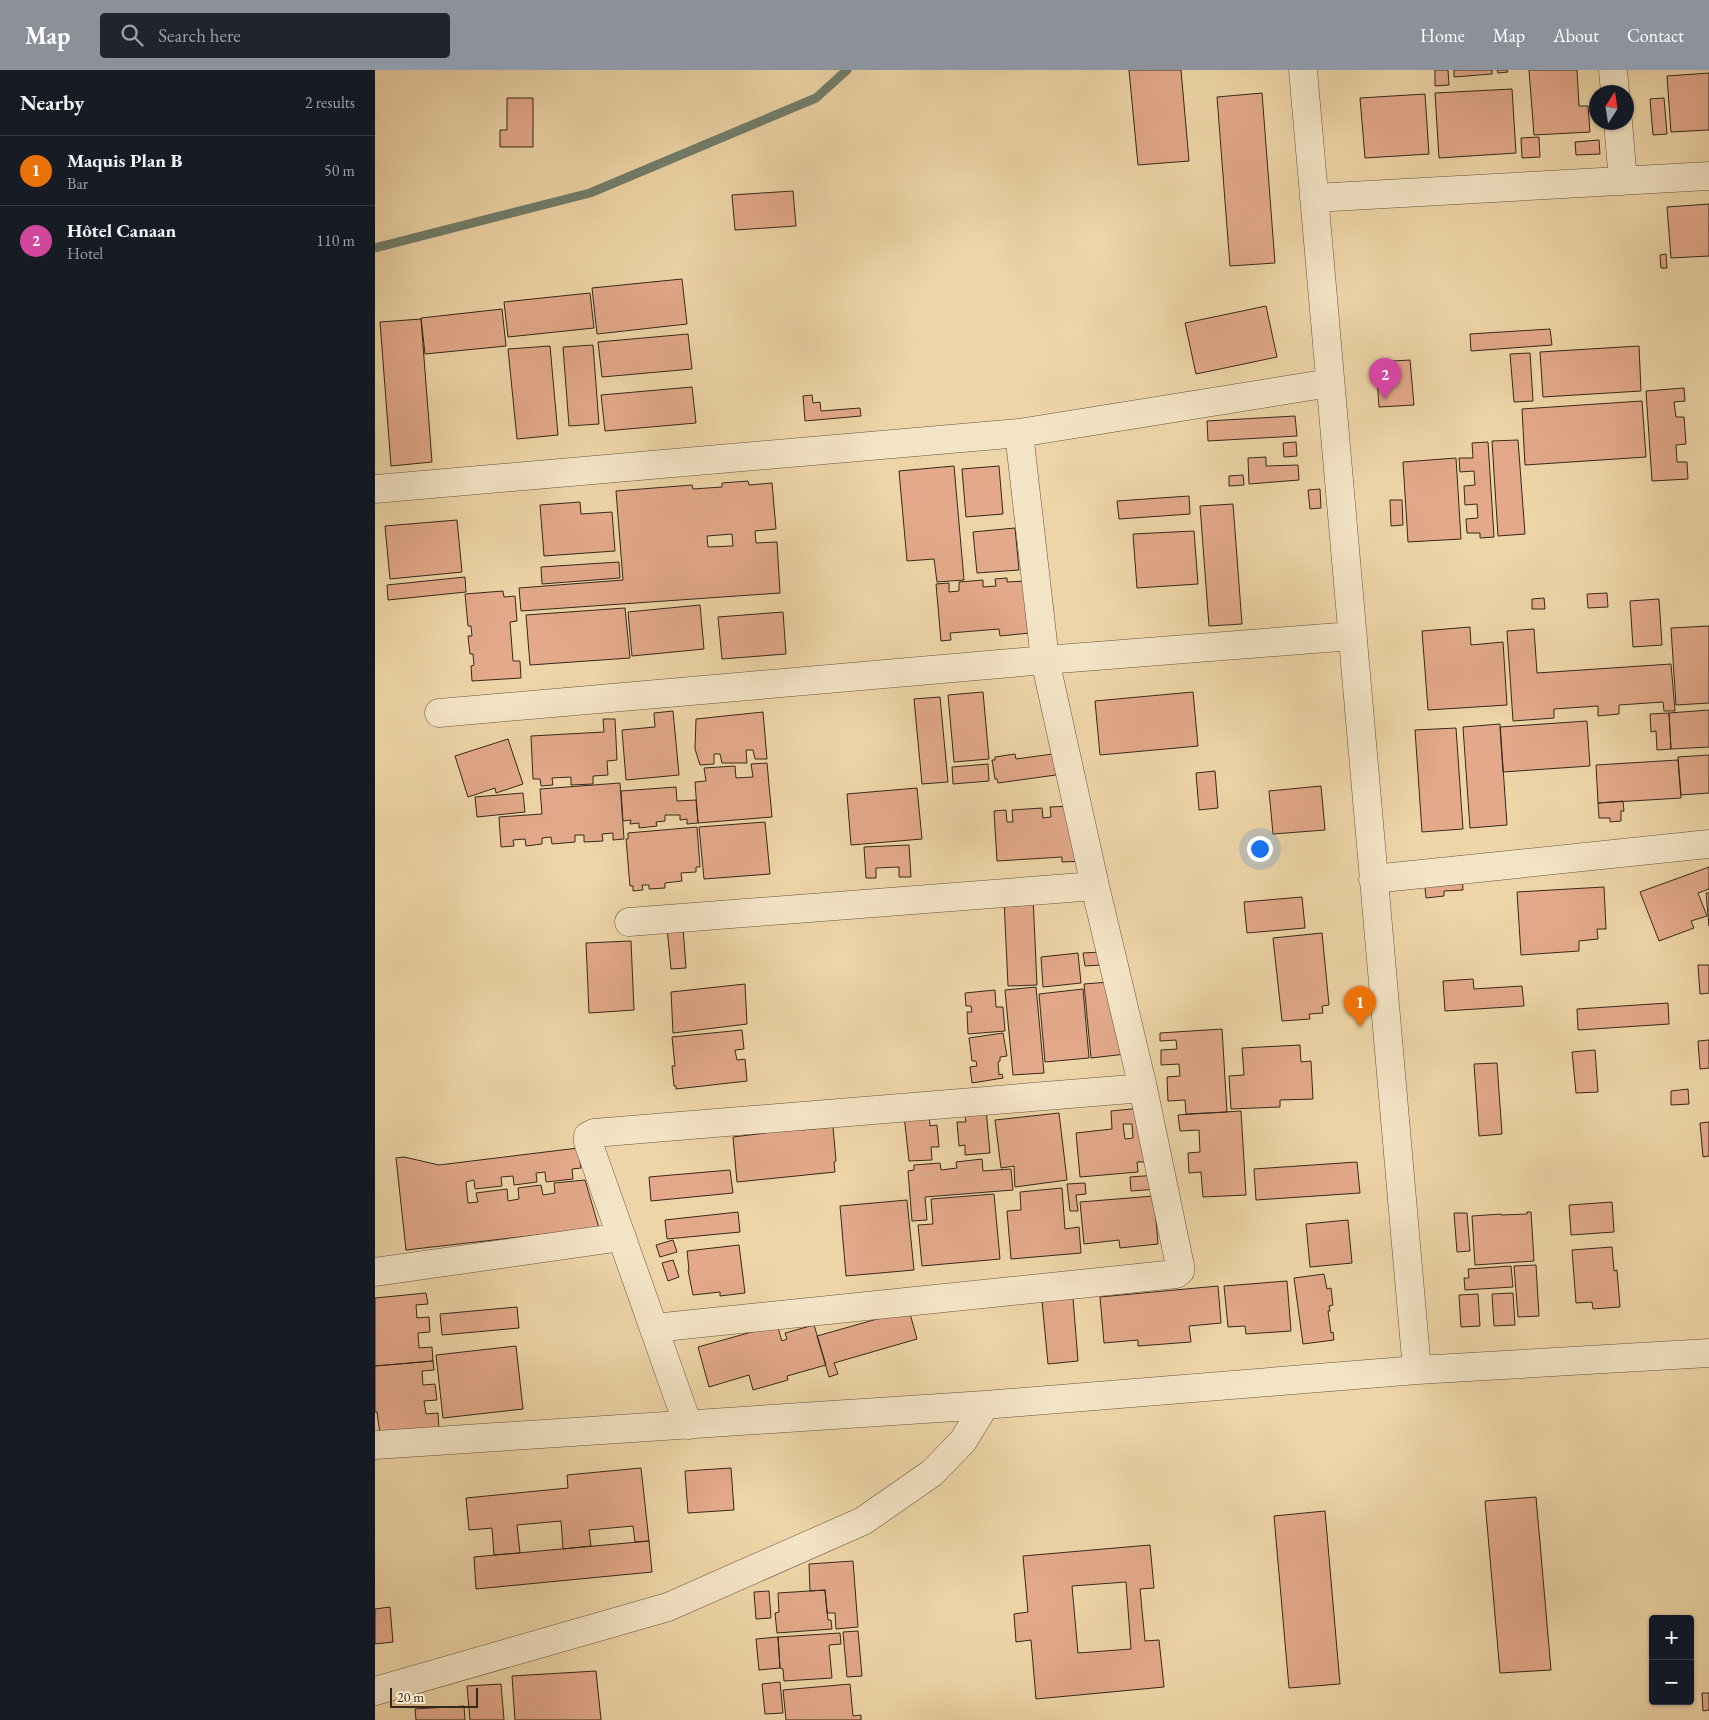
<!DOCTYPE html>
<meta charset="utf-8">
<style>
body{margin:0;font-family:"EB Garamond",serif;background:#20242c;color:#f1f3f6}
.controls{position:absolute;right:15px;bottom:15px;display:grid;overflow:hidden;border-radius:5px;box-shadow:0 1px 4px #0004}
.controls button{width:45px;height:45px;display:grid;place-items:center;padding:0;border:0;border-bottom:1px solid #363941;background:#171b24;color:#f1f3f6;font:25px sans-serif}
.compass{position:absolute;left:1214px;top:15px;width:45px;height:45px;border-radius:50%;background:#171b24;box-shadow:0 1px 4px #0004;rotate:12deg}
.scale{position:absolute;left:15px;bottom:12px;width:88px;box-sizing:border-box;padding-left:5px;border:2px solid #35281b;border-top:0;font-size:14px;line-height:18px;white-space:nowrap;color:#35281b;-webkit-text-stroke:4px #f4e4c6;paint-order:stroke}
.you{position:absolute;left:884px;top:778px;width:18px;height:18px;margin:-12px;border:4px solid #fff;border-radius:50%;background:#1a73e8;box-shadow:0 0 0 8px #1a73e833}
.badge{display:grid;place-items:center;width:32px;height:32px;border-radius:50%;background:#8c9099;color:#fff;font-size:16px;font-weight:700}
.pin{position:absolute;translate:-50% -41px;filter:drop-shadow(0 1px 2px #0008)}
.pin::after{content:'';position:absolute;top:26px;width:18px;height:15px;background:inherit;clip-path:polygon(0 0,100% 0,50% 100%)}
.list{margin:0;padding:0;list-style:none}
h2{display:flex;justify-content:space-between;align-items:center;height:65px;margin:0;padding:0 20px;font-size:21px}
h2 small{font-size:16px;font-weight:400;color:#9ea1a6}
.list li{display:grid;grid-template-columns:32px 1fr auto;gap:15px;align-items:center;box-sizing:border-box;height:70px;padding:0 20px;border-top:1px solid #363941}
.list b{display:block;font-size:19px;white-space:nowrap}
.list p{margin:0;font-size:16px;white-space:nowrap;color:#9ea1a6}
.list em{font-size:16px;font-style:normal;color:#9ea1a6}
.icon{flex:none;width:28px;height:28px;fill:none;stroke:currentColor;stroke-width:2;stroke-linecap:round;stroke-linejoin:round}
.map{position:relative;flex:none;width:1334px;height:1650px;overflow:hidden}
header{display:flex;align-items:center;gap:30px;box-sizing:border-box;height:70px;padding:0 25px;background:#8c9099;color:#fff}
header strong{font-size:24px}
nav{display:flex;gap:28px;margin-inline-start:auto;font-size:18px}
.search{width:350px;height:45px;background:#20242c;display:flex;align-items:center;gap:12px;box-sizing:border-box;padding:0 18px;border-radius:5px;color:#9ea1a6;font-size:19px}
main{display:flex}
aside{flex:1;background:#171b24}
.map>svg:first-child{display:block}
</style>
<header>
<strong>Map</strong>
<div class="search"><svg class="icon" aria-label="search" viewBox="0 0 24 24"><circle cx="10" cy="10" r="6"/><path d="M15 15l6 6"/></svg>Search here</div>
<nav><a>Home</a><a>Map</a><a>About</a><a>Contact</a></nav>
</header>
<main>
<aside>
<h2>Nearby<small>2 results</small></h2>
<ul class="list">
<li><span class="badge" style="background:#e8710a">1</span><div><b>Maquis Plan B</b><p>Bar</p></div><em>50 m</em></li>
<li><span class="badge" style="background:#d1479c">2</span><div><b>Hôtel Canaan</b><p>Hotel</p></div><em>110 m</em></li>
</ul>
</aside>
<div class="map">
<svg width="1334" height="1650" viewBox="0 0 1334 1650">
<rect width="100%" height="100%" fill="#eed5a7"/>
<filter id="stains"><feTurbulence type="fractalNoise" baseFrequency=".004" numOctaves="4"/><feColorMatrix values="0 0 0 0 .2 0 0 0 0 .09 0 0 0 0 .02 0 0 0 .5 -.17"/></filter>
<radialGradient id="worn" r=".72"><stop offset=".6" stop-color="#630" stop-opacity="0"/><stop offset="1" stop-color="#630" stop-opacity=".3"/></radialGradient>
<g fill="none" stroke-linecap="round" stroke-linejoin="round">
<path stroke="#727f6d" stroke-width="9" d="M0,178l215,-55 226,-95 31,-28"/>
</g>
<path fill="#e3a98a" stroke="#35281b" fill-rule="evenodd" d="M754,0h52l8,91 -51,4z
M1060,0h13l1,15 -14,1z
M1079,0h38v4l-38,3z
M1122,0h10l1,2 -10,1z
M1154,0h48l2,36h9l2,26 -56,3z
M1334,3v57l-38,2 -4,-56z
M1137,19l4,64 -77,5 -4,-65z
M887,23l13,170 -45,3 -13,-169z
M1050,24l4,60 -64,4 -5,-60z
M132,28h26v49h-33v-17h7z
M1289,28l3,36 -14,1 -3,-36z
M1164,67l1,20 -18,1 -1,-20z
M1224,70l1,14 -24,1 -1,-13z
M418,121l3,35 -61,4 -3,-35z
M1334,134v52l-38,2 -4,-51z
M1291,184l1,14h-6l-1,-13z
M307,209l5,45 -90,10 -5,-46z
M215,223l4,35 -86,9 -4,-35z
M891,236l11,51 -81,17 -11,-51z
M127,239l4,37 -81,8 -4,-36z
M46,249l11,143 -41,4 -11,-144z
M1175,259l2,16 -81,6 -1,-17z
M313,264l4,35 -90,8 -4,-35z
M218,275l6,79 -30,2 -6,-79z
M175,276l8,89 -41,4 -9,-90z
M1264,276l2,45 -98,6 -3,-45z
M1155,283l3,48 -19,1 -4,-48z
M1035,290l4,45 -35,2 -3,-45z
M317,317l4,36 -91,8 -4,-36z
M1309,318l1,13 -11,1 2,15h8l2,27 -10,1 1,17h10l1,17 -36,2 -6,-90z
M437,325l1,8 7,-1 1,9 39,-3 1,8 -56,5 -2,-25z
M1267,331l4,56 -121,8 -3,-56z
M920,346l2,20 -89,5 -1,-20z
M1143,370l7,94 -27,2 -6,-95z
M921,372l1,14 -13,1 -1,-14z
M1113,372l6,95 -14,1v-5h-13l-1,-14 12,-1 -1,-14 -12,1 -1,-19 11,-1 -1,-14 -14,1 -1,-14h14l-1,-15z
M891,387v9l32,-1 1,15 -50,4 -1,-26z
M1081,388l5,81 -53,3 -5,-80z
M579,396l10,114 -27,2 -3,-23 -27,2 -8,-90z
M624,396l4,48 -37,3 -4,-48z
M868,405l1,10 -15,1v-10z
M373,411l1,4 23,-2 4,46 -21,2 1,12 21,-1 3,51 -259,18 -2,-23 104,-8 -7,-89 76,-6 1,4 29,-2v-4zM357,464l1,12 -25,1 -1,-11z
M945,419l1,19 -11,1 -2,-19z
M814,426l1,18 -71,5 -2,-18z
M1015,430h12l1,25 -12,1z
M205,432l1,12 31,-2 3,39 -71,5 -4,-51z
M858,434l9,120 -33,2 -9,-120z
M82,450l5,52 -72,7 -5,-53z
M640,458l4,42 -42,3 -4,-41z
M819,461l4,53 -61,4 -4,-54z
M244,492l1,16 -78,6 -1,-17z
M90,507l1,15 -78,8 -1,-15z
M632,508v4l18,-1 5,52 -30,3 -1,-7 -49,4 1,7 -10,1 -5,-57 13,-1v9l10,-1v-9l24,-2v7l13,-1 -1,-7z
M128,521l1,6 11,-1 2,25 -7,1 3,39h7l1,17 -49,3 -1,-15 3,-1 -1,-11h-3l-2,-18h4l-1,-10h-3l-3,-32z
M1232,523l1,14 -20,1 -1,-14z
M1169,528l1,11h-13v-10z
M1284,529l3,46 -29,2 -3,-46z
M325,535l4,44 -72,7 -4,-44z
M250,538l5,50 -100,7 -4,-50z
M408,542l3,42 -64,5 -4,-42z
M1334,556v77l-33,2 -5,-77z
M1095,557l1,18 32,-3 4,63 -79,5 -6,-79z
M1159,559l3,44 134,-9 4,47h-11l-1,-9 -44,3v9l-21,2v-10l-44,3v9l-41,3 -6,-90z
M608,622l6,67 -35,3 -6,-67z
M818,622l5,54 -98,9 -5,-54z
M565,627l8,85 -26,2 -8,-85z
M1334,640v37l-38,2 -2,-36z
M298,641l6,64 -53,5 -4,-50 33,-3 -1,-14z
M388,642l4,47h-12l-2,-9h-7l1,13h-25l-2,-9h-6v10l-14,1 -5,-16 1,-30z
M1294,643l2,36 -14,1 -1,-19 -5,1 -1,-18z
M228,649h12l2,41 -10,1 1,14 -15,1v8l-22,1v-8l-19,1 1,7 -12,1 -1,-7h-7l-2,-43 73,-4z
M1212,651l3,45 -87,6 -3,-45z
M1125,654l7,101 -37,3 -7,-101z
M1081,658l7,101 -41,3 -7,-102z
M133,669l15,45 -27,9 -1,-5 -27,9 -13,-41z
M685,683l3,21 -65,9 -1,-4h-2l-3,-19h3v-3l20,-3 1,5z
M1334,685v38l-28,2 -3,-38z
M1303,690l3,38 -83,5 -2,-38z
M392,693l5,54 -74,6 -3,-41 11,-1 -2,-13 31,-2 1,12 17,-1 -2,-13z
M613,694l1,17 -36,3 -1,-17z
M840,701l3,37 -19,2 -3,-37z
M245,713l4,56 -11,1v-7l-11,1 1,7 -19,1v-7h-9v7l-23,2 -1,-7 -9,1v6l-16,2 -1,-7 -12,1 1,6 -13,1 -2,-30 43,-3 -2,-25z
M946,716l4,44 -52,4 -4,-43z
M301,717l1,14 19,-1 2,23 -11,1v-5l-7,1v-5h-15v6l-9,1 1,4 -18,2v-5l-9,1 1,-4 -8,1 -2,-30z
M542,718l5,51 -71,6 -4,-51z
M148,723l2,19 -48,5 -2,-20z
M1248,731l1,10h-3v10l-11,1v-4h-11l-1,-15z
M698,736l14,55 -25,1v-5l-65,4 -3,-50 12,-1 1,12h6l-1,-12 30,-2 1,10 8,-1 -1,-10z
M390,752l5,52 -66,5 -5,-52z
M322,757l3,40h-4v5l-15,1 1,8 -17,2v5l-16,1v-4h-7l1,5 -10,1v-5h-3l-4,-47h2v-6z
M534,775l2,32h-12v-10l-23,1v10h-10l-2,-31z
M1334,797v22l-11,4 9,23 -16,5 3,7 -35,13 -19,-49z
M1087,805l1,15 -19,1v5l-18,2 -2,-21z
M1229,817l2,42h-9l1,10 -19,2v10l-58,4 -4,-63z
M1331,823h3v33z
M658,827l4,88 -29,1 -4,-87z
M927,827l3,31 -58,5 -3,-31z
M308,857l3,41 -15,1 -4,-41z
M947,863l7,72 -7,1 1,7 -14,1 1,5 -28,2 -9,-83z
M256,871l3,69 -45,3 -3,-70z
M726,882l1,13 -17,1 -2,-13z
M703,883l3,30 -38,4 -2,-30z
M1323,895h11v28l-9,1z
M1098,909l1,10 48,-3 2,20 -79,5 -2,-30z
M734,912l17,72 -35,4 -7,-74z
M370,914l2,40 -74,9 -2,-41z
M661,917l8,86 -31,2 -8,-85z
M708,919l6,69 -44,4 -6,-68z
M620,920l1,17h7l2,24 -37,3 -1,-22h5l-1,-6h-5l-1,-13z
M1293,933l1,21 -91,6 -1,-21z
M847,959l5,83 -41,2 -1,-14 -17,1 -1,-24 13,-1 -1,-12 -18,1v-15l16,-1 -1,-9 -16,1v-8z
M367,960l2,19 -9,1 2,10 8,-1 2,22 -71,8v-3h-2l-2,-20h3l-3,-29z
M628,963l4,23 -7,1v4l-2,1 1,13 3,-1 1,4 -31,5 -2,-16 7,-1 -1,-5h-4l-3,-23z
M1334,970v28l-9,1 -2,-28z
M925,975l1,17 10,-1 2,38 -33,1v7l-49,2 -2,-33 15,-1 -2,-27z
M1220,980l3,42 -22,1 -4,-41z
M1122,993l5,71 -23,2 -5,-72z
M1313,1019l1,15 -18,1v-14z
M766,1038l5,54h-9l1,10 -58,5 -4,-44 36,-4 -1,-18zM748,1054h9l1,14 -8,1z
M611,1039l4,44 -25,2v-10l-6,1 -2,-24h9l-2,-11z
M866,1041l5,84 -43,2 -2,-25 -12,1 -1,-20 12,-1 -1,-22 -19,1 -2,-16z
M554,1043l1,13 7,-1 2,22h-8l1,13 -23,1 -5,-46z
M684,1043l8,67 -52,7 -1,-21 -13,2 -6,-48z
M426,1050l1,10 31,-3 3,34 -2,1 1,10 -98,10 -4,-45 33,-4 -1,-10z
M1334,1052v34l-6,1 -3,-34z
M203,1078l3,20 -9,1 1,10 -27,3 -1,-10 -9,1 1,9 -23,3 -1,-9 -12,1 1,9 -27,3 -1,-9 -8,2 2,21 10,-1 -2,-9 31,-4 1,12 11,-2 -1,-11 23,-3 2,10 12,-2 -1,-10 31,-3 14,48 -193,22 -10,-92 8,-1 35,8z
M607,1089l1,12 28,-2 2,21 -88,7 2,23 -15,1 -4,-50 6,-1v-5l26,-2 1,7 16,-2 -1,-6z
M982,1092l3,31 -104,7 -2,-31z
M355,1100l3,23 -82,8 -2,-24z
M782,1105l1,14 -27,2 -1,-14z
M710,1113l1,11 -10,1 2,16h-8l-3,-27z
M687,1118l3,41 14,-2 2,26 -70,6 -4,-48 14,-1 -1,-18z
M619,1124l6,65 -78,7 -4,-41 15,-1 -2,-25z
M779,1126l4,48 -38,4 -1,-8 -35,4 -4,-42z
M532,1130l7,70 -68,6 -6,-70z
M1237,1132l2,30 -43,3 -2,-30z
M363,1142l2,20 -73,7 -2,-19z
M1152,1142h4l3,49 -59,4 -3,-49 29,-2v1l26,-1z
M1079,1143h13l3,38 -13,1z
M973,1150l4,43 -42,4 -4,-43z
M298,1170l4,12 -17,5 -4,-12z
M364,1175l6,48 -25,3v-4l-27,3 -5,-25h1l-2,-19z
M1237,1177l2,24 3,-1 3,37 -27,2 -1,-7 -16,1 -4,-53z
M298,1190l6,17 -11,4 -6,-18z
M1161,1195l3,51 -21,1 -4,-51z
M1136,1196l2,21 -48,3 -1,-12h5l-1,-9z
M949,1204l3,15 4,-1 2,17 -4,1 1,5h-2l3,22 2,-1 1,8 -31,4 -9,-66z
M912,1211l4,50 -45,3 -1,-8 -17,1 -4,-41z
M843,1216l3,37 -32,3 2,16 -53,4v-6l-34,3 -4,-46z
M51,1223l2,11 -12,1 1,13 12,-1 1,15 -12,1 1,15 13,-1 1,14 -58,5v-68z
M1138,1223l2,32 -21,1 -2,-32z
M1103,1224l2,32 -19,1 -2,-32z
M698,1228l5,63 -30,3 -6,-63z
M142,1237l2,21 -77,7 -2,-21z
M534,1240l8,29 -83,24 4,11 -9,3 -12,-41z
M402,1255l5,16 5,-2 -2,-6 29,-8 12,40 -39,11 1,4 -35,10 -4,-15 -40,12 -11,-40z
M141,1276l7,63 -80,9 -7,-63z
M58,1291l1,9 -12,1 1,14 12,-1 2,16 -13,1 2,13 12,-1 1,17 -59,4 -3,-22h-2v-46z
M266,1398l8,73 -14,1 -2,-16 -44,4 2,16 -28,3 -2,-28 -44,4 3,28 -26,2 -2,-27 -23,2 -3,-32 102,-10 -1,-13z
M356,1398l3,42 -46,3 -3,-42z
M1161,1427l15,173 -51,3 -15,-172z
M950,1441l15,173 -51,4 -15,-172z
M274,1471l3,31 -176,17 -2,-32z
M775,1475l4,43 -14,1 5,52 14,-1 5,47 -128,12 -5,-59 -15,2 -2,-28 14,-2 -5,-56zM751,1512l5,67 -53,4 -6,-67z
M478,1491l5,66 -22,2 -1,-16h-8l-2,-23 -15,1 -1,-27z
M450,1520l3,30h3l1,9 -55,4 -2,-20 4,-1 -1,-19z
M394,1521l2,27 -15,1 -2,-27z
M15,1537l3,35 -18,2v-35z
M483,1561l4,45 -15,1 -4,-45z
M465,1563l1,11 -12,1 3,33 -48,3 -1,-12 -3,-1 -2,-31z
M403,1567l2,31 -21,2 -3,-31z
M221,1601l5,49h-86l-3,-44z
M405,1612l3,31 -18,1 -3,-30z
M126,1614l3,36h-34l-3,-34z
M475,1614l3,32 8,-1v5h-75l-3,-30z
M1327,1623h7v17l-6,1z
M89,1636l1,14h-49l-1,-11z"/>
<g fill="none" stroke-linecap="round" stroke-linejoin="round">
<g stroke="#63533e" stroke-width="29">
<path id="minor" d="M928,0l114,1300
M1238,0l2,22
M1243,52l5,59
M939,128l395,-22
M0,419l644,-56 311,-50
M64,643l606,-53 307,-24
M998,809l336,-35
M254,852l466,-36
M0,1202l247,-35
M279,1258l522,-54 4,-3v-5l-37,-178 -48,-202 -50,-226 -26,-227
M313,1355l-100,-283v-6l6,-3 549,-45
M0,1375l610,-40 432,-35 292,-17
M0,1621l293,-84 195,-86 69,-48 31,-32 22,-36"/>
</g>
<use href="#minor" stroke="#f4e4c6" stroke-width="28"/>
</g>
<rect width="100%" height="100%" filter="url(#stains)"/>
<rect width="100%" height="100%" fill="url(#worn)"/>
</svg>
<div class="controls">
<button>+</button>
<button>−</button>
</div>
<svg class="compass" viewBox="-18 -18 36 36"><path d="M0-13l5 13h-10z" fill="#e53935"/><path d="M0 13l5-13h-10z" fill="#9ea1a6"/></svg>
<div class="scale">20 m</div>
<div class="you"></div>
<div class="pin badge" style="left:985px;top:957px;background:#e8710a">1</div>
<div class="pin badge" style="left:1010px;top:329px;background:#d1479c">2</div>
</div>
</main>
